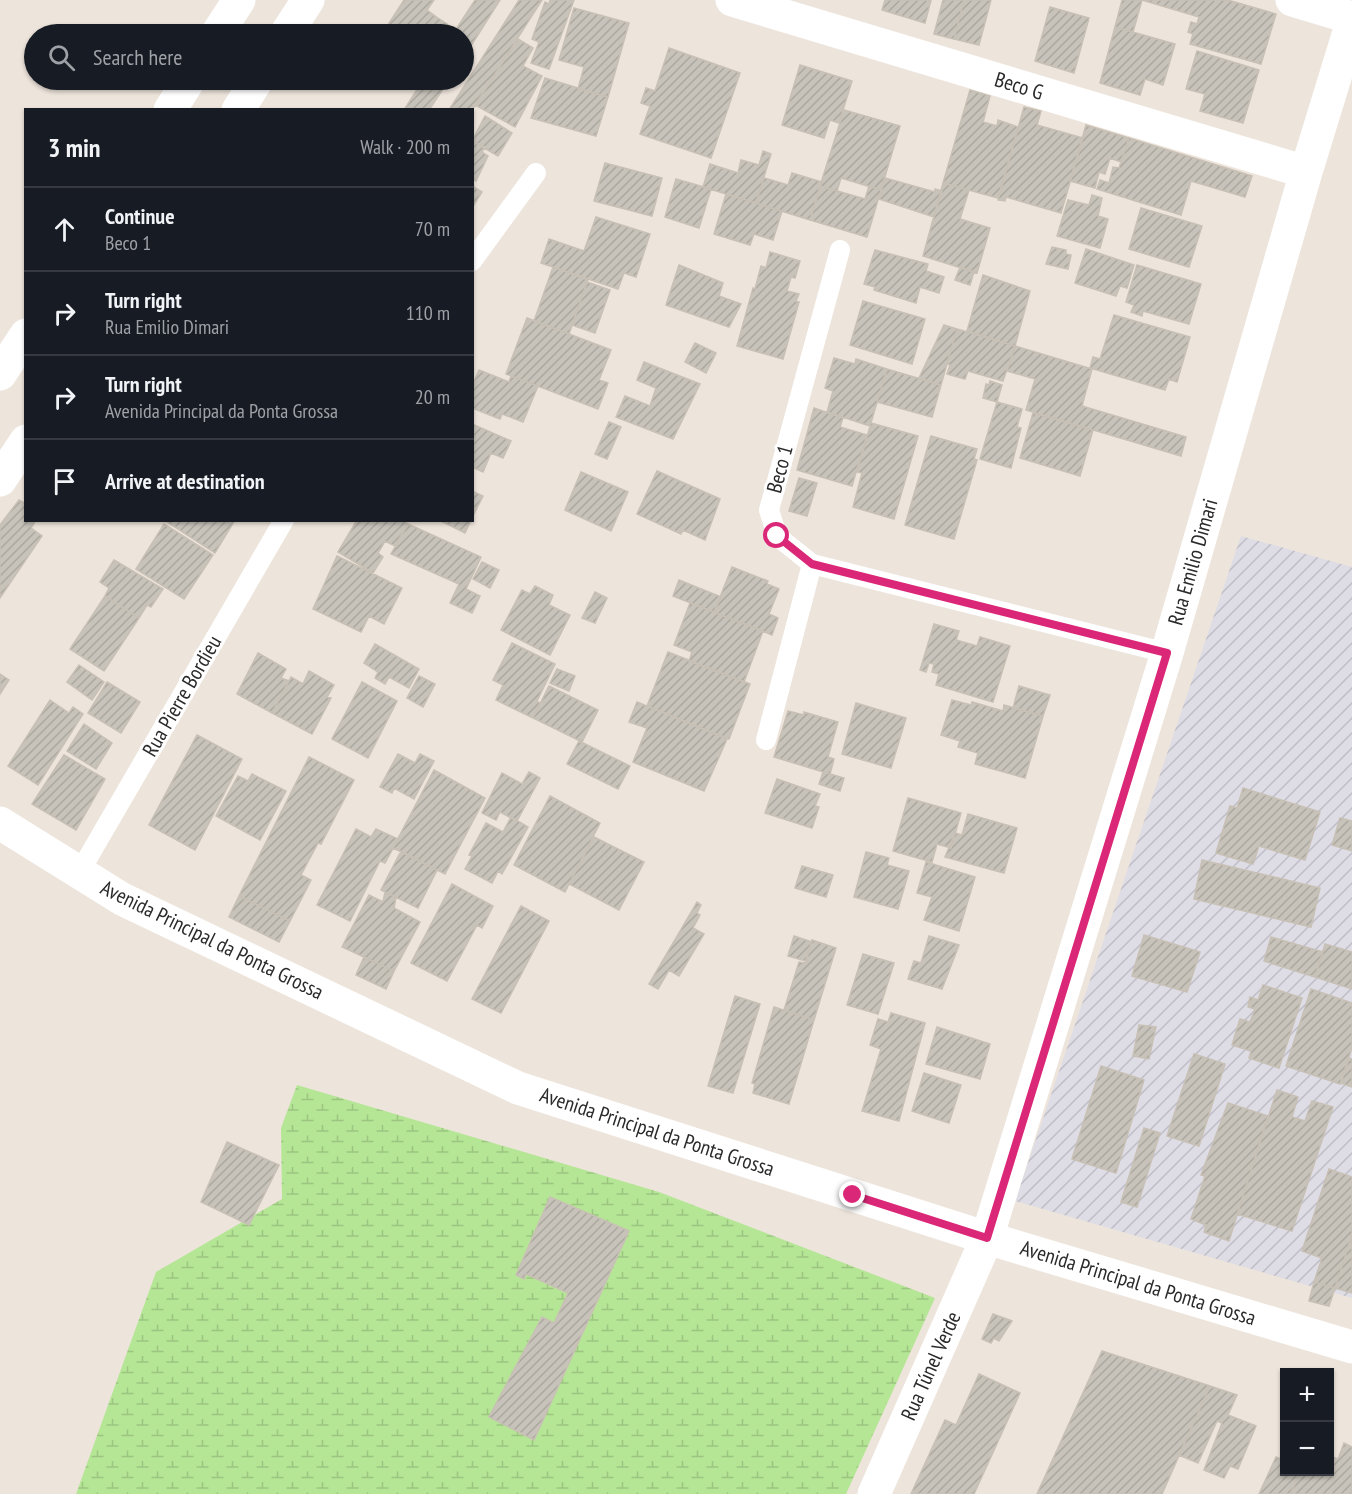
<!DOCTYPE html>
<meta charset="utf-8">
<style>
body{margin:0;font-family:"PT Sans Narrow",sans-serif;background:#242831;color:#f1f3f6}
.controls{position:absolute;right:18px;bottom:18px;display:grid;overflow:hidden;border-radius:0px;box-shadow:0 2px 4px #0004}
.controls button{width:54px;height:54px;display:grid;place-items:center;padding:0;border:0;border-bottom:2px solid #363941;background:#171b24;color:#f1f3f6;font:30px sans-serif}
.stop{position:absolute;width:18px;height:18px;margin:-14px;border:4px solid #db2777;border-radius:50%;background:#fff}
.stop.end{background:#db2777;border-color:#fff;box-shadow:0 2px 6px #0008}
.list{margin:0;padding:0;list-style:none}
h2{display:flex;justify-content:space-between;align-items:center;height:78px;margin:0;padding:0 24px;font-size:26px}
h2 small{font-size:20px;font-weight:400;color:#9ea1a6}
.list li{display:grid;grid-template-columns:39px 1fr auto;gap:18px;align-items:center;box-sizing:border-box;height:84px;padding:0 24px;border-top:2px solid #363941}
.list b{display:block;font-size:22px;white-space:nowrap}
.list p{margin:0;font-size:20px;white-space:nowrap;color:#9ea1a6}
.list em{font-size:20px;font-style:normal;color:#9ea1a6}
.icon{flex:none;width:33px;height:33px;fill:none;stroke:currentColor;stroke-width:2;stroke-linecap:round;stroke-linejoin:round}
.map{position:relative;flex:none;width:1352px;height:1494px;overflow:hidden}
.search{position:absolute;background:#171b24;box-shadow:0 2px 4px #0004;left:24px;top:24px;width:450px;height:66px;display:flex;align-items:center;gap:15px;box-sizing:border-box;padding:0 21px;border-radius:33px;color:#9ea1a6;font-size:22px}
.panel{position:absolute;background:#171b24;box-shadow:0 2px 4px #0004;left:24px;top:108px;width:450px;height:414px;border-radius:0px}
.map>svg:first-child{display:block}
</style>
<div class="map">
<svg width="1352" height="1494" viewBox="0 0 1352 1494">
<defs>
<pattern id="industrial-furrows" width="10" height="10" patternUnits="userSpaceOnUse" patternTransform="scale(1.5)"><rect width="10" height="10" fill="#dedce5"/><path d="M-1 1l2-2M0 10L10 0M9 11l2-2" fill="none" stroke="#bfbdc5"/></pattern>
<pattern id="wetland-marsh" width="20" height="14" patternUnits="userSpaceOnUse" patternTransform="scale(1.5)"><rect width="20" height="14" fill="#b5e695"/><path d="M1 5h8M5 5V1M11 12h8M15 12V8" fill="none" stroke="#9cc581"/></pattern>
<pattern id="building-hatch" width="6" height="6" patternUnits="userSpaceOnUse" patternTransform="scale(1.5)"><rect width="6" height="6" fill="#c7c3ba"/><path d="M-1 1l2-2M0 6l6-6M5 7l2-2" fill="none" stroke="#aba8a0"/></pattern>
</defs>
<rect width="100%" height="100%" fill="#ede4db"/>
<path fill="url(#industrial-furrows)" d="M1241,536l111,31v731l-337,-97z"/>
<path fill="url(#wetland-marsh)" d="M297,1085l362,107 276,106 -89,196h-770l80,-222 126,-73 -1,-71z"/>
<path fill="url(#building-hatch)" stroke="#c8c0b5" stroke-width="1.5" d="M404,0h30l-7,10 8,6 -12,18h-41z
M475,0h25l-36,57v-23h-11z
M519,0h23l-70,110h-23z
M550,0h24l-25,69 -18,-6 8,-21 -7,-3 13,-37 4,2z
M885,0h46l-6,23 -43,-13z
M943,0h21l-10,39 -20,-5z
M964,0h27l-12,45 -25,-6z
M1122,0h106l48,14 -15,50 -71,-20 3,-10 -5,-2 3,-10 6,2 2,-7 -57,-17 -9,32 -18,-5z
M1050,7l39,11 -15,55 -39,-12z
M574,8l55,15 -21,74 -30,-8 6,-22 -25,-7z
M435,16l21,14 -3,4h-30z
M1115,27l60,17 -12,41 -18,-6 -5,16 -40,-12z
M518,39l15,9 -10,18 19,10 -27,51 -40,-22z
M669,48l71,25 -29,85 -71,-24 10,-28 -9,-3 5,-15 9,3z
M1197,51l62,19 -16,53 -43,-12 5,-17 -19,-5z
M800,65l52,16 -13,42 -9,-3 -6,18 -42,-13z
M545,78l63,19 -12,39 -65,-18z
M423,80h26l-20,30h-25z
M970,90l20,6 -7,26 14,4 1,-6 20,7 -20,71 -55,-15z
M1024,107l17,4 -4,14 46,13 -22,75 -55,-16 -1,4 -7,-1z
M844,110l56,16 -19,64 -40,-12 -4,13 -17,-5z
M485,116l27,17 -14,23 -26,-15z
M1086,125l43,13 -8,24 -11,-4 -5,16 -6,-2 -4,16 -25,-7z
M1129,138l123,38 -7,21 -54,-16 -10,34 -84,-26 3,-9 9,3 4,-16 6,1z
M472,141l13,6 -3,5 6,4 -12,25 -4,-2z
M763,151l8,3 -15,49 -53,-16 7,-23 28,9 3,-13 18,5z
M605,163l57,15 -10,38 -58,-15z
M792,173l30,9 -12,38 -54,-17 8,-25 24,7z
M885,178l50,14v-3l7,2 -8,26 -55,-18z
M676,179l35,10 -12,39 -34,-11z
M943,183l26,7 -9,29 30,9 -13,45 -54,-17z
M472,186l10,6 -10,16z
M820,186l45,13 4,-13 12,4 -14,47 -57,-17z
M726,194l56,17 -9,29 -19,-6 -4,11 -36,-11z
M1092,195l10,3 -4,18 10,3 -8,29 -43,-12 11,-36 21,5z
M1141,208l61,18 -13,41 -60,-18z
M596,217l54,17 -14,43 -12,-4 -6,16 -77,-26 8,-24 35,12z
M1052,247l14,3v4l5,1 -3,14 -22,-5z
M1086,249l48,16 -7,23 -7,-2 -4,10 -41,-13z
M875,250l53,14 -2,7 18,6 -5,16 -19,-6 -4,16 -42,-13 1,-3 -11,-3z
M770,252l30,9 -5,17 -4,-1 -4,14 12,3 -3,7 3,1 -16,57 -46,-13 16,-58 2,1 6,-23 5,2z
M679,265l44,18 -4,13 22,8 -12,23 -63,-22z
M1137,265l64,19 -12,40 -46,-13 -1,5 -11,-4 3,-7 -8,-3z
M553,267l35,13 -19,54 -35,-13z
M960,267l14,5 -4,13 -15,-5z
M983,275l47,16 -15,55 -48,-15z
M587,282l23,8 -15,43 -23,-8z
M863,301l62,18 -13,45 -62,-19z
M1114,315l76,22 -13,45 -8,-3 -4,11 -75,-22 3,-11 7,2z
M527,318l84,32 -12,30 9,3 -10,26 -92,-35z
M944,325l13,4 -16,56 -22,-7z
M957,329l58,17 -12,35 -35,-10 -3,8 -18,-5 3,-9 -3,-1z
M695,343l21,10 -10,20 -21,-11z
M1015,346l77,23 -10,37 104,31 -5,19 -155,-46 9,-31 -28,-8z
M834,358l21,6 1,-5 31,10 -17,57 -43,-14 6,-21 -8,-3z
M644,362l56,22 -27,55 -57,-22 9,-21 25,10 6,-18 -19,-8z
M887,369l54,16 -9,32 -55,-15z
M479,370l30,12 2,-6 27,10 -15,36 -21,-8 -2,5 -28,-11v-22z
M990,381l12,4 -5,17 -14,-4 3,-14 3,1z
M997,402l25,7 -5,18 4,1 -10,40 -31,-9z
M814,408l29,10 -3,9 27,8 -15,51 -55,-16z
M1033,413l60,17 -13,46 -60,-18z
M609,422l12,5 -14,32 -12,-5z
M871,423l47,13 -24,83 -41,-12 9,-34 -5,-1z
M472,424l39,17 -8,17 -12,-5 -8,19 -11,-5z
M931,436l46,13 -3,10 3,1 -23,79 -49,-14z
M657,471l63,28 -15,41 -22,-10 -2,4 -44,-20z
M581,472l47,20 -17,39 -46,-21z
M799,478l18,5 -10,33 -18,-5z
M472,491l11,5 -11,22z
M19,500l7,4v16h10l-5,8 11,8 -42,62v-73z
M164,520h71l-20,33z
M357,520h45l6,4 -13,22 -10,-5 -7,12 5,4 -10,16 -35,-21z
M439,520h32l-6,13z
M164,524l49,31 -29,44 -48,-30z
M408,524l73,33 -15,32 14,7 -8,17 -22,-10 9,-19 -68,-30z
M337,556l65,32 -18,36 -15,-8 -8,16 -48,-23z
M114,560l49,29 -12,18 -4,-2 -8,13 -34,-22 4,-8 -9,-6z
M482,562l17,8 -9,18 -17,-9z
M732,567l36,14 -1,3 12,5 -10,25 9,4 -6,17 -58,-23z
M679,580l42,17 -7,15 -41,-16z
M535,586l18,9 -4,10 21,10 -20,40 -49,-25 21,-40 8,4z
M595,592l12,6 -12,25 -13,-5z
M105,596l34,22 -35,53 -34,-22z
M690,603l73,28 -19,51 -55,-21 3,-9 -18,-7z
M934,624l25,7 -3,9 21,6 3,-9 30,9 -17,56 -57,-17 3,-11 -7,-2 2,-8 -5,-1 -3,9 -6,-2z
M512,643l43,21 -18,37 3,2 -7,15 -37,-18 7,-15 -10,-5z
M375,644l44,25 -10,19 -20,-11 -4,7 -10,-6 3,-6 -14,-9z
M668,652l82,32 -21,55 -82,-33z
M258,653l28,16 -5,9 8,3 -17,32 -35,-19z
M79,665l25,17 -12,18 -25,-18z
M557,669l18,7 -6,15 -19,-8z
M309,671l25,14 -7,12 4,1 -19,36 -40,-21 19,-36 12,7z
M0,674l9,6 -9,14z
M419,676l16,8 -12,23 -16,-9z
M107,682l33,20 -19,31 -33,-20z
M362,682l35,19 -29,57 -36,-19z
M549,686l49,24 -16,32 -49,-24z
M1019,686l31,9 -7,21 -30,-8z
M50,700l19,13 4,-6 10,7 -45,71 -30,-19z
M952,700l19,5 1,-3 31,9 1,-6 39,11 -18,62 -50,-14 3,-11 -20,-6 2,-6 -19,-6z
M637,702l90,37 -23,52 -71,-29 14,-34 -18,-6z
M856,703l50,15 -15,50 -49,-14z
M788,711l16,4v-3l34,10 -10,35 6,2 -4,15 -56,-17z
M84,724l28,19 -16,26 -29,-18z
M197,735l45,24 -47,91 -46,-25z
M579,741l51,25 -12,23 -51,-25z
M398,754l17,9 5,-9 14,7 -20,38 -20,-11 -2,5 -12,-6z
M64,755l41,24 -29,51 -44,-26z
M309,757l45,23 -33,64 -3,-1 -17,32 10,5 -21,41 -51,-25z
M434,770l51,28 -40,76 -52,-26z
M529,772l11,6 -23,43 -17,-9 -4,8 -14,-7 20,-40 20,11z
M823,772l21,6 -4,13 -21,-7z
M252,774l34,17 -26,49 -44,-24 22,-40 10,5z
M777,779l43,15 -5,12 4,1 -7,21 -47,-15z
M1243,788l77,24 -15,48 -46,-14 -6,18 -37,-11 14,-47 7,2z
M550,796l50,27 -35,69 -51,-27z
M908,798l53,15 -10,35 -14,-4 -5,18 -39,-11z
M968,814l49,14 -13,45 -59,-16 10,-24 7,2z
M511,817l17,10 -26,47 -4,-3 -6,12 -27,-14 7,-13 -3,-1 17,-32 17,9z
M1340,818l12,3v30l-20,-6z
M356,829l15,8 5,-8 22,10 -13,24 -5,-2 -30,60 -33,-16z
M594,837l50,25 -25,48 -50,-26z
M401,851l36,19 -19,38 -37,-18z
M866,852l23,6 -2,7 22,6 -11,38 -44,-12z
M1202,860l118,28 -9,39 -117,-28z
M926,862l49,15 -16,54 -35,-11 8,-23 -15,-4z
M802,866l31,9 -7,22 -31,-9z
M452,884l41,22 -11,22 -5,-3 -30,56 -36,-18z
M385,892l11,5 -2,11 26,14 -26,49 -52,-24 27,-52 14,7z
M239,896l51,25 -11,21 -50,-25z
M697,902l4,3 -4,8 3,2 -7,13 11,6 -25,42 -10,-6 -11,19 -9,-5z
M521,906l28,15 -48,92 -29,-14z
M1144,935l56,17 -13,40 -55,-16z
M794,936l18,6 -6,19 -18,-5z
M929,936l30,9 -17,44 -34,-10 6,-18 7,2z
M1271,937l52,15 -8,25 -51,-16z
M812,940l24,8 -22,72 -30,-10 15,-48 6,1z
M1325,944l27,8v37l-37,-12z
M863,954l31,9 -16,51 -31,-9z
M364,957l30,14 -8,18 -30,-14z
M1263,985l39,13 -23,70 -30,-10 2,-7 -19,-6 8,-26 10,3 5,-13 -7,-2 2,-10 8,3z
M1311,989l41,14v45l-12,36 -54,-18z
M735,996l25,8 -27,89 -25,-7z
M774,1007l40,13 -25,84 -36,-11 2,-9 -3,-1z
M891,1013l34,10 -26,98 -37,-10 19,-62 -11,-4 8,-26 10,3z
M1139,1025l17,2 -7,32 -16,-3z
M937,1027l53,17 -10,35 -54,-15z
M1194,1054l31,10 -26,82 -32,-10z
M1349,1058l3,1v28l-11,-4z
M1101,1066l43,14 -28,93 -44,-14z
M924,1073l37,12 -12,38 -37,-12z
M1277,1090l21,7 -6,20 13,4 7,-20 21,6 -41,124 -55,-17z
M1228,1103l40,13 -39,125 -25,-9 2,-7 -15,-6 14,-43 -4,-1z
M1144,1128l16,5 -23,74 -16,-5z
M227,1142l52,23 -30,60 -48,-23z
M1329,1169l23,8v58l-17,53 -21,-6 8,-24 -20,-7z
M550,1197l79,34 -95,209 -45,-23 53,-100 12,6 14,-30 -42,-19 -2,5 -8,-4z
M1352,1235v58l-17,-5z
M1314,1282l21,6 -6,18 -20,-5z
M993,1314l19,7 -13,20 -5,-3 -3,5 -9,-4z
M1102,1351l108,35 -48,108h-125z
M979,1374l41,19 -46,101h-63l34,-74 11,5z
M1210,1386l27,9 -9,20 28,11 -18,43 -8,-3 -6,12 -20,-8 18,-47 -5,-2 -19,42 -19,-8z
M1344,1443l8,4v47h-62l11,-22h29v-16l8,3z
M1283,1454l1,18h17l-11,22h-31l17,-37 5,2z"/>
<g fill="none" stroke-linecap="round" stroke-linejoin="round">
<path stroke="#fff" stroke-width="20" d="M840,250l-71,260 8,26 35,28 355,89
M472,261l64,-88
M766,740l46,-176
M79,873l205,-353"/>
<path stroke="#fff" stroke-width="33" d="M732,0l574,172
M1292,0l60,18
M217,34l22,-34
M286,34l22,-34
M170,110l19,-30
M238,110l19,-30
M0,374l26,-39
M0,480l26,-39
M874,1494l113,-256 180,-585 139,-481 46,-150"/>
<path stroke="#fff" stroke-width="33" d="M0,823l122,76 396,189 469,150 365,109"/>
</g>
<g fill="none" stroke-linecap="round" stroke-linejoin="round">
<path stroke="#db2777" stroke-width="8" d="M777,536l35,28 355,89 -180,585 -134,-43"/>
</g>
<g text-anchor="middle" stroke-width="6" stroke-linejoin="round" paint-order="stroke">
<g font-size="21" fill="#2a2a2a" stroke="#fff">
<text transform="translate(1019 86) rotate(17)" y="7">Beco G</text>
<text transform="translate(780 469) rotate(-75)" y="7">Beco 1</text>
<text transform="translate(1193 562) rotate(-74)" y="7">Rua Emilio Dimari</text>
<text transform="translate(182 696) rotate(-60)" y="7">Rua Pierre Bordieu</text>
<text transform="translate(212 940) rotate(26)" y="7">Avenida Principal da Ponta Grossa</text>
<text transform="translate(657 1132) rotate(18)" y="7">Avenida Principal da Ponta Grossa</text>
<text transform="translate(1138 1283) rotate(17)" y="7">Avenida Principal da Ponta Grossa</text>
<text transform="translate(931 1366) rotate(-66)" y="7">Rua Túnel Verde</text>
</g>
</g>
</svg>
<div class="controls">
<button>+</button>
<button>−</button>
</div>
<div class="stop" style="left:777px;top:536px"></div>
<div class="stop end" style="left:853px;top:1195px"></div>
<div class="search"><svg class="icon" aria-label="search" viewBox="0 0 24 24"><circle cx="10" cy="10" r="6"/><path d="M15 15l6 6"/></svg>Search here</div>
<section class="panel">
<h2>3 min<small>Walk · 200 m</small></h2>
<ul class="list">
<li><svg class="icon" aria-label="ahead" viewBox="0 0 24 24"><path d="M12 20V5M6 11l6-6 6 6"/></svg><div><b>Continue</b><p>Beco 1</p></div><em>70 m</em></li>
<li><svg class="icon" aria-label="right" viewBox="0 0 24 24"><path d="M7 20v-9h11M14 6l5 5-5 5"/></svg><div><b>Turn right</b><p>Rua Emilio Dimari</p></div><em>110 m</em></li>
<li><svg class="icon" aria-label="right" viewBox="0 0 24 24"><path d="M7 20v-9h11M14 6l5 5-5 5"/></svg><div><b>Turn right</b><p>Avenida Principal da Ponta Grossa</p></div><em>20 m</em></li>
<li><svg class="icon" aria-label="arrive" viewBox="0 0 24 24"><path d="M6 21V4h12l-3 4 3 4H6"/></svg><div><b>Arrive at destination</b></div></li>
</ul>
</section>
</div>
